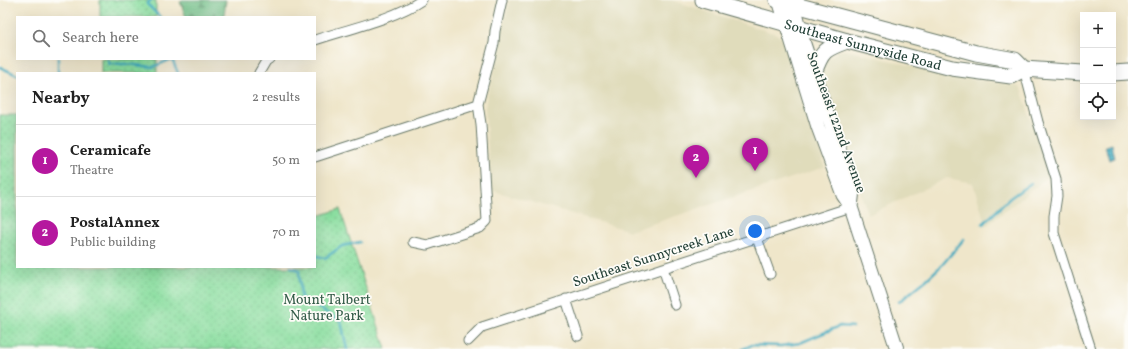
<!DOCTYPE html>
<meta charset="utf-8">
<style>
body{margin:0;font-family:Vollkorn,serif;background:#f2f2f2;color:#222}
.controls{position:absolute;right:12px;top:12px;display:grid;overflow:hidden;border-radius:0px;box-shadow:0 4px 16px #0002}
.controls button{width:36px;height:36px;display:grid;place-items:center;padding:0;border:0;border-bottom:1px solid #e0e0e0;background:#fff;color:#222;font:20px sans-serif}
.you{position:absolute;left:755px;top:231px;width:14px;height:14px;margin:-10px;border:3px solid #fff;border-radius:50%;background:#1a73e8;box-shadow:0 0 0 6px #1a73e833}
.badge{display:grid;place-items:center;width:26px;height:26px;border-radius:50%;background:#b5179e;color:#fff;font-size:13px;font-weight:700}
.pin{position:absolute;translate:-50% -33px;filter:drop-shadow(0 1px 2px #0008)}
.pin::after{content:'';position:absolute;top:21px;width:14px;height:12px;background:inherit;clip-path:polygon(0 0,100% 0,50% 100%)}
.list{margin:0;padding:0;list-style:none}
h2{display:flex;justify-content:space-between;align-items:center;height:52px;margin:0;padding:0 16px;font-size:17px}
h2 small{font-size:13px;font-weight:400;color:#767676}
.list li{display:grid;grid-template-columns:26px 1fr auto;gap:12px;align-items:center;box-sizing:border-box;height:72px;padding:0 16px;border-top:1px solid #e0e0e0}
.list b{display:block;font-size:15px;white-space:nowrap}
.list p{margin:0;font-size:13px;white-space:nowrap;color:#767676}
.list em{font-size:13px;font-style:normal;color:#767676}
.icon{flex:none;width:22px;height:22px;fill:none;stroke:currentColor;stroke-width:2;stroke-linecap:round;stroke-linejoin:round}
.map{position:relative;flex:none;width:1128px;height:349px;overflow:hidden}
.search{position:absolute;background:#fff;box-shadow:0 4px 16px #0002;left:16px;top:16px;width:300px;height:44px;display:flex;align-items:center;gap:10px;box-sizing:border-box;padding:0 14px;border-radius:0px;color:#767676;font-size:15px}
.panel{position:absolute;background:#fff;box-shadow:0 4px 16px #0002;left:16px;top:72px;width:300px;height:196px;border-radius:0px}
.map>svg:first-child{display:block}
</style>
<div class="map">
<svg width="1128" height="349" viewBox="0 0 1128 349">
<defs>
<pattern id="forest-firs" width="22" height="20" patternUnits="userSpaceOnUse"><rect width="22" height="20" fill="#70bd86"/><path d="M5 1l3.5 6h-7zM16 11l3.5 6h-7z" fill="#5b9b6e"/></pattern>
<pattern id="park-dots" width="8" height="8" patternUnits="userSpaceOnUse"><rect width="8" height="8" fill="#8bdea0"/><path d="M2 2h.1M6 6h.1" fill="none" stroke="#78bf8a" stroke-width="1.8" stroke-linecap="round"/></pattern>
<pattern id="water-rules" width="6" height="5" patternUnits="userSpaceOnUse"><rect width="6" height="5" fill="#40aabf"/><path d="M0 2.5h6" fill="none" stroke="#358c9c"/></pattern>
</defs>
<rect width="100%" height="100%" fill="#fdfcf7"/>
<filter id="ink" filterUnits="userSpaceOnUse"><feTurbulence type="fractalNoise" baseFrequency=".025" numOctaves="2"/><feDisplacementMap in="SourceGraphic" scale="8" xChannelSelector="R" yChannelSelector="G"/><feConvolveMatrix kernelMatrix="1 2 1 2 8 2 1 2 1" color-interpolation-filters="sRGB"/></filter>
<filter id="wash" filterUnits="userSpaceOnUse"><feTurbulence type="fractalNoise" baseFrequency=".012" numOctaves="4" result="noise"/><feDisplacementMap in="SourceGraphic" scale="16" xChannelSelector="R" yChannelSelector="G"/><feGaussianBlur stdDeviation="0.9" result="paint"/><feColorMatrix in="noise" values="0 0 0 0 0 0 0 0 0 0 0 0 0 0 0 0 0 1.4 0 .05"/><feComposite in="paint" operator="in"/></filter>
<g filter="url(#wash)">
<rect width="100%" height="100%" fill="#efe6ca"/>
<path fill="#e0dcbb" d="M510,0h161l105,34 5,3 3,7 41,123 -195,64 -139,-41 -6,-82 2,-11 14,-48v-16z
M845,50l119,28 51,7 4,2 2,2 28,87 -63,50 -13,-43 -26,-5 -79,37 -46,-141v-5l4,-9 12,-9z"/>
<path fill="url(#forest-firs)" stroke="#487d5d" d="M182,0h44l-2,17h-38l-6,-15z"/>
<path fill="url(#park-dots)" stroke="#558e6a" d="M100,0h56v17h-56z
M101,59h56v14h-56z
M0,115h17v152h298v-50l25,-8 46,140h-386z"/>
<path fill="url(#water-rules)" stroke="#30747a" d="M1112,144l3,14 -6,2 -4,-14z"/>
<g fill="none" stroke-linecap="round" stroke-linejoin="round">
<path stroke="#40aabf" stroke-width="2.5" d="M151,0l-4,4 13,13
M58,59v14
M108,59l1,5h17l27,3 19,-8
M172,59l6,14
M0,67l17,8
M983,224l27,-26 21,-15
M315,257l2,-1 8,2 17,-12 18,-4
M291,267l8,3 2,28 40,23 6,28
M899,302l27,-22 16,-15 22,-26
M743,349l9,-4 29,1 19,-3 40,-17 13,1"/>
</g>
</g>
<g filter="url(#ink)">
<g fill="none" stroke-linecap="round" stroke-linejoin="round">
<g stroke="#687868" stroke-width="11">
<path id="street" d="M315,40c33,-11 79,-21 107,-40
M1024,69l14,53 18,57 1,17 -3,20v17l37,116
M259,73l7,-12 3,-2
M315,157l163,-53
M757,238l13,36
M413,242l14,3 53,-17 7,-7 -6,-97 -3,-20 16,-61 1,-12 7,-31
M663,268l12,37
M566,299l12,37
M468,341l14,-14 369,-120"/>
</g>
<g stroke="#687868" stroke-width="15">
<path id="secondary" d="M779,0l39,127 25,68 8,12 46,142
M793,0l11,44 49,146 -2,17"/>
</g>
<g stroke="#687868" stroke-width="17">
<g id="primary">
<path id="s1" d="M703,0l144,41 105,27 59,8 13,-7 59,4"/>
<path d="M777,0l199,53 39,7 9,9"/>
<path d="M814,73c8,-23 11,-24 33,-32"/>
<path d="M1113,73l15,-1"/>
</g>
</g>
<use href="#street" stroke="#fff" stroke-width="9"/>
<use href="#secondary" stroke="#fff" stroke-width="13"/>
<use href="#primary" stroke="#fff" stroke-width="15"/>
</g>
</g>
<g text-anchor="middle" stroke-width="3.5" stroke-linejoin="round" paint-order="stroke">
<g font-size="14" fill="#1f3d34" stroke="#fdfcf7">
<text dy="5" stroke="none"><textPath href="#s1" startOffset="166">Southeast Sunnyside Road</textPath></text>
<text transform="translate(837 122) rotate(70)" y="5">Southeast 122nd Avenue</text>
<text transform="translate(653 256) rotate(-18)" y="5">Southeast Sunnycreek Lane</text>
</g>
<g font-size="14" fill="#355d4a" stroke="#fdfcf7">
<text x="327" y="304">Mount Talbert<tspan x="327" dy="16">Nature Park</tspan></text>
</g>
</g>
</svg>
<div class="controls">
<button>+</button>
<button>−</button>
<button><svg class="icon" aria-label="locate" viewBox="0 0 24 24"><circle cx="12" cy="12" r="6"/><path d="M12 2v4M12 18v4M2 12h4M18 12h4"/></svg></button>
</div>
<div class="you"></div>
<div class="pin badge" style="left:755px;top:171px">1</div>
<div class="pin badge" style="left:696px;top:178px">2</div>
<div class="search"><svg class="icon" aria-label="search" viewBox="0 0 24 24"><circle cx="10" cy="10" r="6"/><path d="M15 15l6 6"/></svg>Search here</div>
<section class="panel">
<h2>Nearby<small>2 results</small></h2>
<ul class="list">
<li><span class="badge">1</span><div><b>Ceramicafe</b><p>Theatre</p></div><em>50 m</em></li>
<li><span class="badge">2</span><div><b>PostalAnnex</b><p>Public building</p></div><em>70 m</em></li>
</ul>
</section>
</div>
